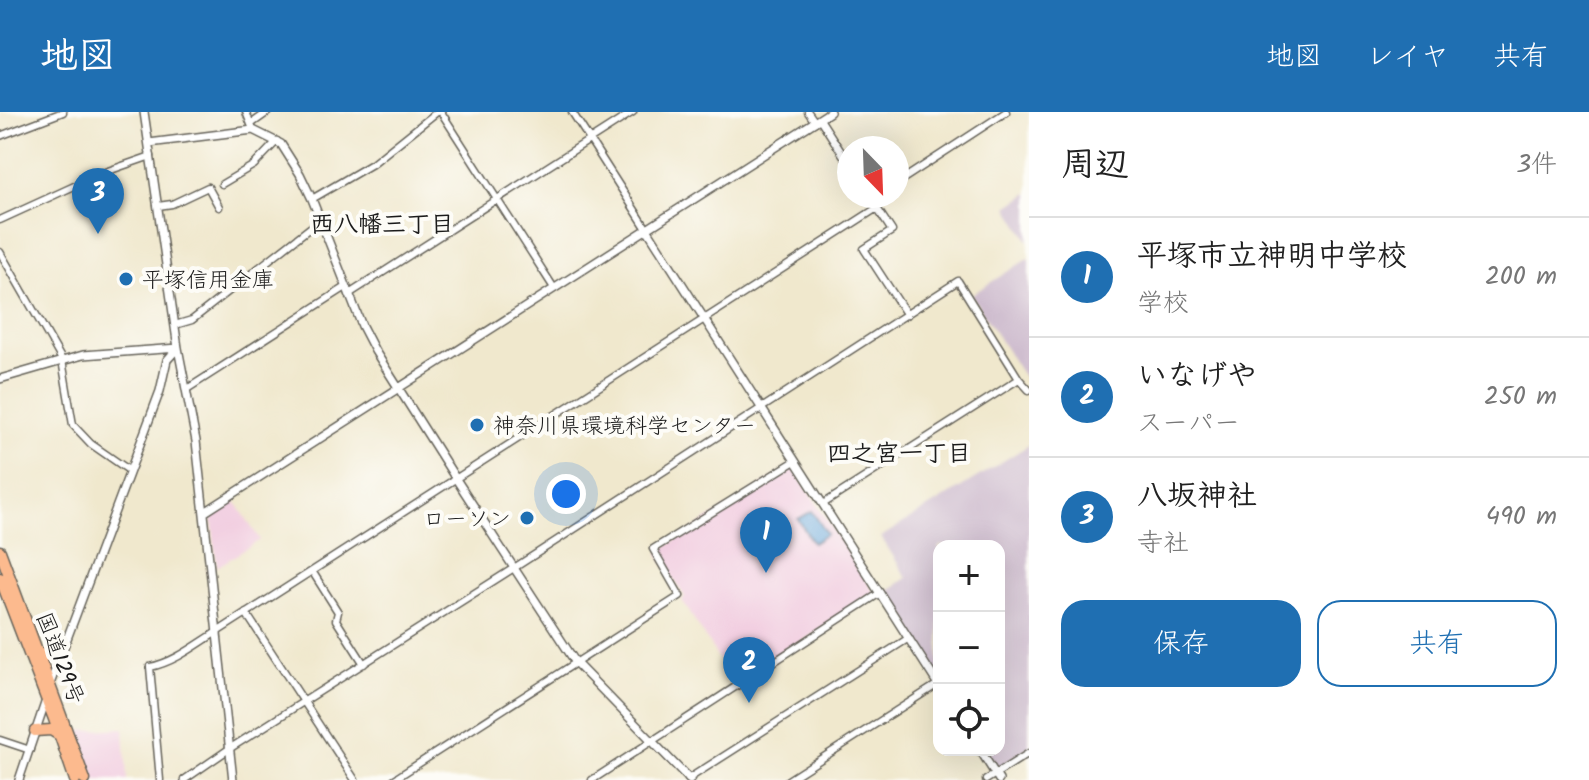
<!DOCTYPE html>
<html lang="ja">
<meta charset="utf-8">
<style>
body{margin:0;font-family:Kalam,"Klee One",sans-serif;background:#f6f6f6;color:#222}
.controls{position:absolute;right:24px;bottom:24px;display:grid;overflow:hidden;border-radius:16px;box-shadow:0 8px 32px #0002}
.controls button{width:72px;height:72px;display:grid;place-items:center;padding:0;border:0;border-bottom:2px solid #e0e0e0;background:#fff;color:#222;font:40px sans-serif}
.compass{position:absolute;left:837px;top:24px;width:72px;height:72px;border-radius:50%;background:#fff;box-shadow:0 8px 32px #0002;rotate:157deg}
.you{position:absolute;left:566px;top:382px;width:28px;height:28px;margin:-20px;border:6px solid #fff;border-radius:50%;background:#1a73e8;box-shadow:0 0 0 12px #1a73e833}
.badge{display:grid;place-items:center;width:52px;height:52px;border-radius:50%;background:#1f6fb2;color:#fff;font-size:26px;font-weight:700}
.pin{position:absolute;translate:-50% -66px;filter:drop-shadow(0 2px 4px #0008)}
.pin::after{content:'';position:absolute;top:42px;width:28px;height:24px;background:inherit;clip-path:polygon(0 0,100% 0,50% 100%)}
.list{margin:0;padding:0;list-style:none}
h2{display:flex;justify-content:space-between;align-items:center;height:104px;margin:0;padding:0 32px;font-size:34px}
h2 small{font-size:26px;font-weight:400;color:#767676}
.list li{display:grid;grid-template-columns:52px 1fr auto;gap:24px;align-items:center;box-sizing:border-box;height:120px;padding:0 32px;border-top:2px solid #e0e0e0}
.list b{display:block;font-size:30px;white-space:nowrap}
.list p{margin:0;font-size:26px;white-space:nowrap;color:#767676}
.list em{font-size:26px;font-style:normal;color:#767676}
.actions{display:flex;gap:16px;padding:24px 32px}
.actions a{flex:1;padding:18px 0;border:2px solid #1f6fb2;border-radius:24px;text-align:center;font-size:28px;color:#1f6fb2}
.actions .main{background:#1f6fb2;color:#fff}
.icon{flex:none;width:44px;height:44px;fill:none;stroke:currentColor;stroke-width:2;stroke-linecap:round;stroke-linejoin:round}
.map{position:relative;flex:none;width:1029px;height:668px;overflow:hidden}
header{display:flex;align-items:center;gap:48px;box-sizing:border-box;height:112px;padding:0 40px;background:#1f6fb2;color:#fff}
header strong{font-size:38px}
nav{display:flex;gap:44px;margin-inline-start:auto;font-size:28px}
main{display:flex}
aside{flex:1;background:#fff}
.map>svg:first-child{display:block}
</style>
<header>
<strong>地図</strong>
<nav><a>地図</a><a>レイヤ</a><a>共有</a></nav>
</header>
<main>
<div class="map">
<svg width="1029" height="668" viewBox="0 0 1029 668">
<rect width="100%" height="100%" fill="#fdfcf7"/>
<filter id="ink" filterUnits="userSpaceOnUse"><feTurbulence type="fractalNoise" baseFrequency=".0125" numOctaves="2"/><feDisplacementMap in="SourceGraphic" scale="16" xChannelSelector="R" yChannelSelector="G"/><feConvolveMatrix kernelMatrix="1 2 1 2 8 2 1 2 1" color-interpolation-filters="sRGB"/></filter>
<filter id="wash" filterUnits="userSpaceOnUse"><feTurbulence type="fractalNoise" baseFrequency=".006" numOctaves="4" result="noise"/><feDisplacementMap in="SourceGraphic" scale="32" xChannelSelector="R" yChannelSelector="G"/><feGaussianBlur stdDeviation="1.8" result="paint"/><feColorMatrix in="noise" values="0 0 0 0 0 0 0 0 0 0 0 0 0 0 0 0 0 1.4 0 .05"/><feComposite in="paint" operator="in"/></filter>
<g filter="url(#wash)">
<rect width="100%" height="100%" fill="#f0e8cd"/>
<path fill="#f2cfe1" d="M791,354l2,1 81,125v4l-140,88 -52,-84 3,-3 -27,-43 1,-3z
M234,387l26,41 -43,27 -5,-48 1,-6z
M124,616l3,52h-34l-17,-49z"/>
<path fill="#cfbdcf" d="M1029,81v48l-21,-34z
M1029,146v123l-5,-4 -53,-82z
M1029,333v302l-31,21 -12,-18h13v-204h-60v130l-54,-84 22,-14 -26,-41z"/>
<path fill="#68a6da" stroke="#42617b" stroke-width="2" d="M812,399l15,23 -14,9 -15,-24z"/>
</g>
<g filter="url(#ink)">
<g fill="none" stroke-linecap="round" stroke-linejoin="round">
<g stroke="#66635a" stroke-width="9">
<path id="minor" d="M246,0l6,15
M441,0l113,176
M572,0l75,117
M808,0l7,10
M820,7l29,45
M251,12l17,-12
M0,24l63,-24
M897,71l109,-71
M222,72l32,-19 23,-24
M869,84l23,35 -28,18 43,66
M312,87l60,-35 65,-52
M158,94l14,-2 36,-17 11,20
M0,108l105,-48 46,-16
M0,140l62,108 11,65 18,19 39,27
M349,182l284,-182
M175,213l17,-5 128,-100
M187,277l159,-102
M823,392l196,-125
M312,459l26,41 -2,8 28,44
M246,501l109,167
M0,628l30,10
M688,667l221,-141
M160,668l-10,-113c25,-5 46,-22 67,-35l660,-424
M184,668l45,-31 285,-181 444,-287 61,98 10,11
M393,668l287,-184 -27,-47 142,-88
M592,668l288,-187
M788,668l150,-96
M986,668l43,-27"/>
</g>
<g stroke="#66635a" stroke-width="10">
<path id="tertiary" d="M144,0l34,236 18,93 37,339
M149,31l104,-13 28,14 19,30 12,25 50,127 13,25 81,128 120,184 114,117
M647,117l292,457
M0,267l83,-24 95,-7
M205,400l625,-400
M50,572l110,-293 7,-31 11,-12
M980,638l19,30
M19,668l27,-80"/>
</g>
<g stroke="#66635a" stroke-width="13">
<path id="trunk" d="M0,439l85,229
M0,466l54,141 21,61
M36,539l16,6 10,-4
M35,619l16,-1 8,5"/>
</g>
<use href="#minor" stroke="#fff" stroke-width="6"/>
<use href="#tertiary" stroke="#fff" stroke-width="7"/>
<use href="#trunk" stroke="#fcba8e" stroke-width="10"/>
</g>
</g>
<g fill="#1f6fb2" stroke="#fdfcf7" stroke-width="3">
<circle cx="126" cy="167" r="8"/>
<circle cx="477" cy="313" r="8"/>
<circle cx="527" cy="406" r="8"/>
</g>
<g text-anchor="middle" stroke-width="8" stroke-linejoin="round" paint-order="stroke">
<g font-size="22" fill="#1c1c1c" stroke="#fdfcf7" text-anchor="start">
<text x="142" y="175">平塚信用金庫</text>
<text x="493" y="321">神奈川県環境科学センター</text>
<text x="511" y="414" text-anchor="end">ローソン</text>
</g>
<g font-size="22" fill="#1c1c1c" stroke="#fdfcf7">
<text transform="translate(61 546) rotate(69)" y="8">国道129号</text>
</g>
<g font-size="24" font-weight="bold" fill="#1c1c1c" stroke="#fdfcf7">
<text x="382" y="120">西八幡三丁目</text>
<text x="899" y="349">四之宮一丁目</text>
</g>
</g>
</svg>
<div class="controls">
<button>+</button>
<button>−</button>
<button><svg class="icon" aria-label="locate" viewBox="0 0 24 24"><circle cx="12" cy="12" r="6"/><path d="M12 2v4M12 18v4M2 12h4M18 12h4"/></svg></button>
</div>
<svg class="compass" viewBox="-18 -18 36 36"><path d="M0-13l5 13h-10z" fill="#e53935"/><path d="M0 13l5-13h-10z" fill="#767676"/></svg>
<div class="you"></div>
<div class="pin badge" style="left:766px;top:461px">1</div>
<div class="pin badge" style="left:749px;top:591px">2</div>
<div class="pin badge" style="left:98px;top:122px">3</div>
</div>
<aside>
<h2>周辺<small>3件</small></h2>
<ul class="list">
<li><span class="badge">1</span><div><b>平塚市立神明中学校</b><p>学校</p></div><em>200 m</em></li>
<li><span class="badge">2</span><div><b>いなげや</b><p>スーパー</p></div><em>250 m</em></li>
<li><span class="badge">3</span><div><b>八坂神社</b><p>寺社</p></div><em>490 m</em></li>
</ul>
<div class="actions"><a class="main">保存</a><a>共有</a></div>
</aside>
</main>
